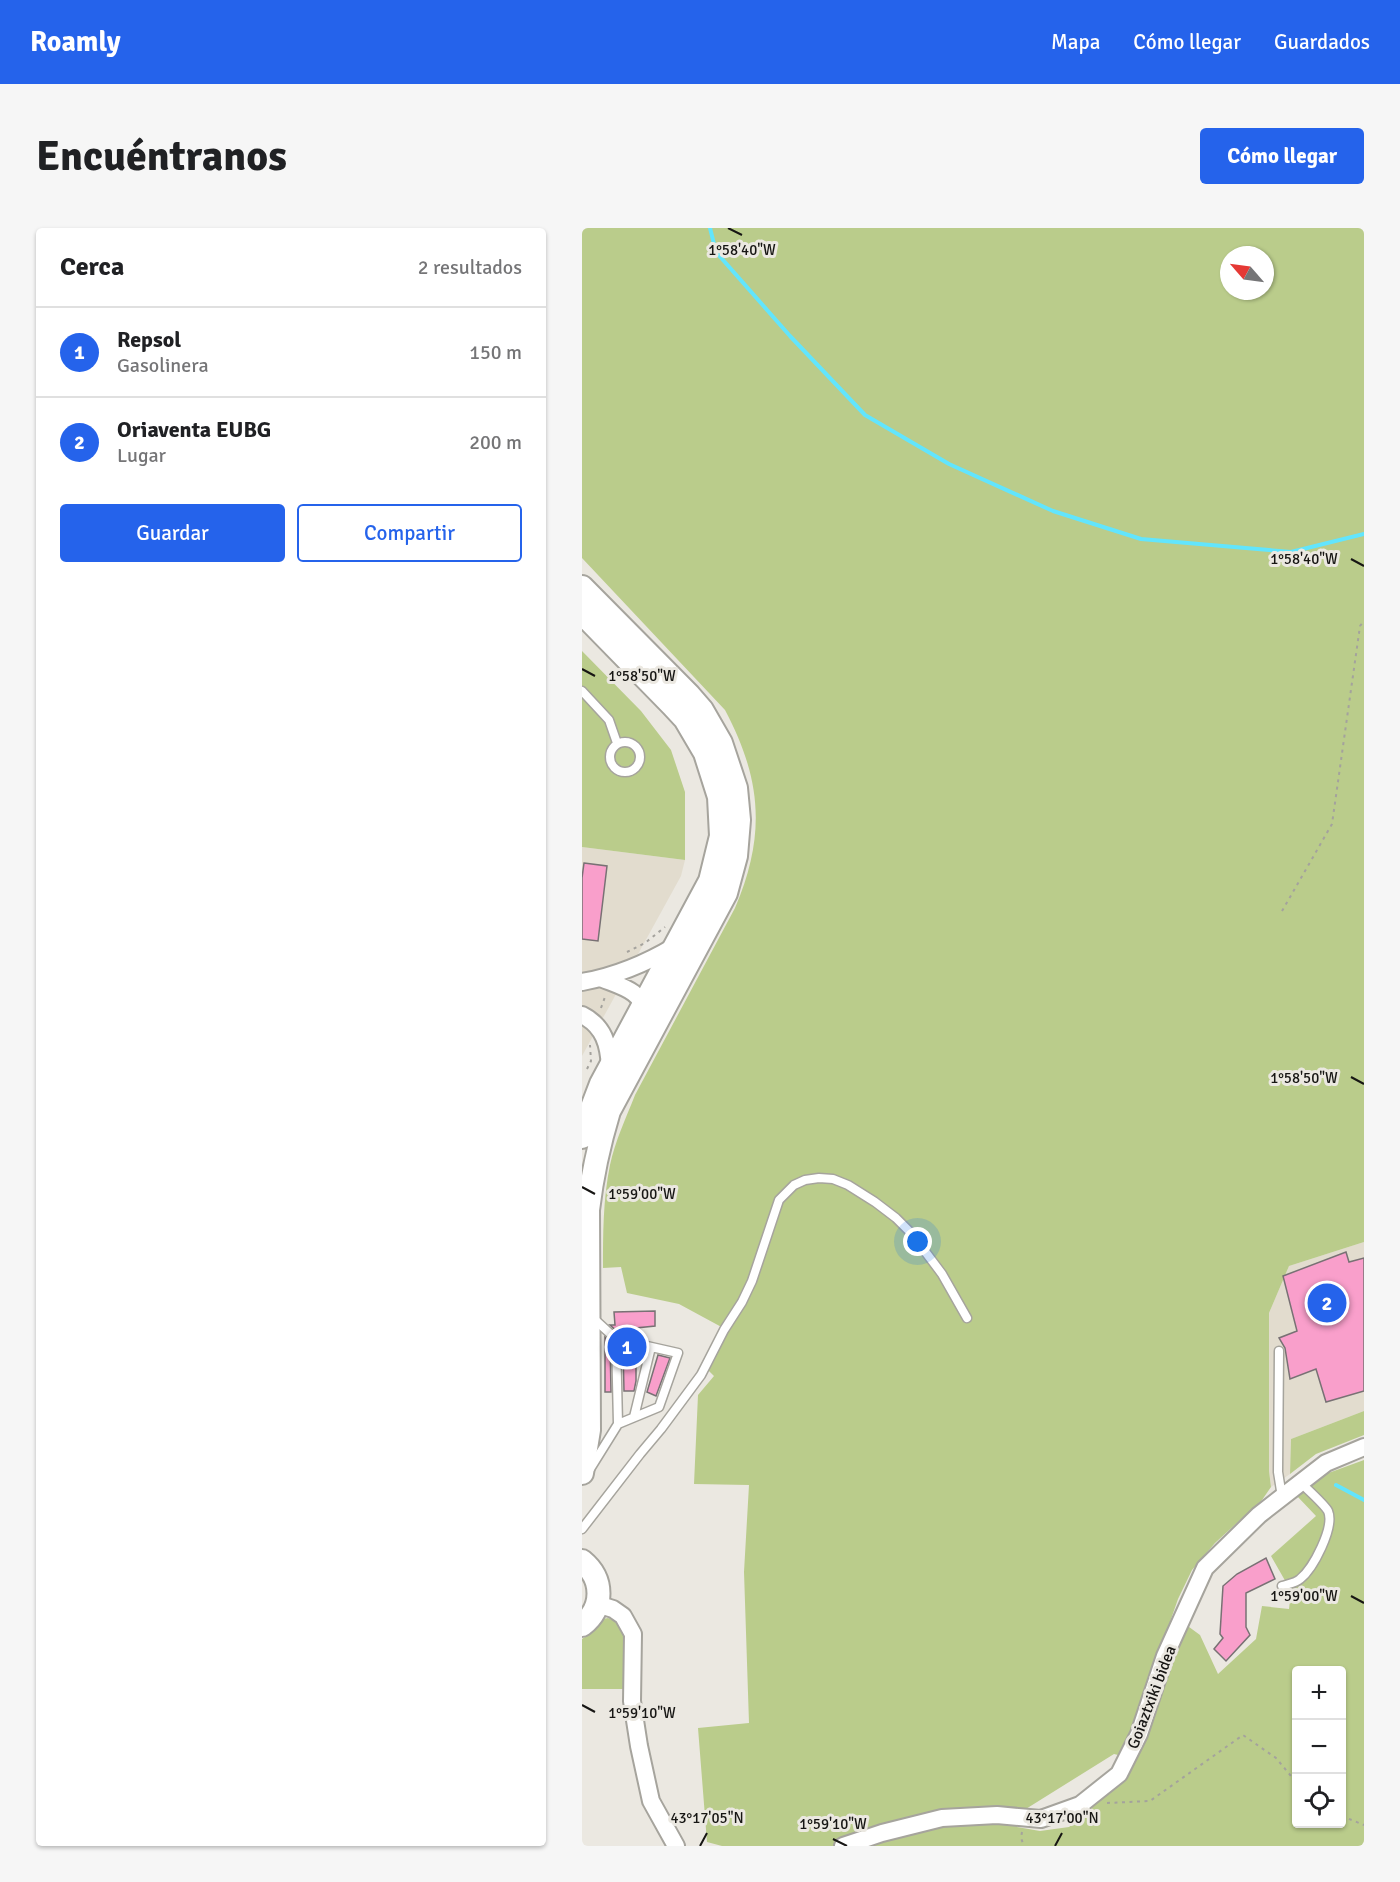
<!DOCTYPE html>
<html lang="es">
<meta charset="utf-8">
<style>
body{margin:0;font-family:Signika,sans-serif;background:#f6f6f6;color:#202124}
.controls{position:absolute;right:18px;bottom:18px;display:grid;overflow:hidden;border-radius:6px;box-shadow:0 2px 4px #0004}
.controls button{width:54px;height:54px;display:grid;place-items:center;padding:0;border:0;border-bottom:2px solid #e0e0e0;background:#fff;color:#202124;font:30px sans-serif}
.compass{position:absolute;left:638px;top:18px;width:54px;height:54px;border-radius:50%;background:#fff;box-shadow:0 2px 4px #0004;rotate:298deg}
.you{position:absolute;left:336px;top:1014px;width:21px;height:21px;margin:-15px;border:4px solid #fff;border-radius:50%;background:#1a73e8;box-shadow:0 0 0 9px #1a73e833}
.badge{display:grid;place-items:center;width:39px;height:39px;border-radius:50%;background:#2563eb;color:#fff;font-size:20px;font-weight:700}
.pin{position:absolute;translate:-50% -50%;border:3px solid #fff;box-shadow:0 2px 6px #0006}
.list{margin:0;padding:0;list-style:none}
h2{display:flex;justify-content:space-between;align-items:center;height:78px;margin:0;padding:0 24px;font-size:26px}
h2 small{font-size:20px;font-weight:400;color:#757577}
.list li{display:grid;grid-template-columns:39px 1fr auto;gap:18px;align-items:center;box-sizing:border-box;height:90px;padding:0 24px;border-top:2px solid #e0e0e0}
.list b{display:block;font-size:22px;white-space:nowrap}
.list p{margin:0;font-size:20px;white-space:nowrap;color:#757577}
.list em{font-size:20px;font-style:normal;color:#757577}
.actions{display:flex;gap:12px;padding:18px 24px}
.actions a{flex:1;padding:14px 0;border:2px solid #2563eb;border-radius:6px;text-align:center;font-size:21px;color:#2563eb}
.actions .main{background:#2563eb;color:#fff}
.icon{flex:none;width:33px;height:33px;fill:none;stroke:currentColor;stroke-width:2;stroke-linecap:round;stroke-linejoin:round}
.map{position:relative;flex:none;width:782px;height:1618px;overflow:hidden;border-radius:6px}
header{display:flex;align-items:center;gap:36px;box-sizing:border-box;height:84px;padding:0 30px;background:#2563eb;color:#fff}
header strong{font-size:28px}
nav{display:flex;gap:33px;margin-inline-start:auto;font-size:21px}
.intro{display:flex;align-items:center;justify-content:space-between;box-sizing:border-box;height:144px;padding:0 36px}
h1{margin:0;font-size:42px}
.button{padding:15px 27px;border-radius:6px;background:#2563eb;color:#fff;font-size:21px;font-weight:700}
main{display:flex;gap:36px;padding:0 36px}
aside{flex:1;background:#fff;border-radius:6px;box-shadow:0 2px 4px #0004}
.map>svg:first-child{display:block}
</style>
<header>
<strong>Roamly</strong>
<nav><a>Mapa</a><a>Cómo llegar</a><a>Guardados</a></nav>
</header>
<div class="intro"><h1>Encuéntranos</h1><a class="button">Cómo llegar</a></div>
<main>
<aside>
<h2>Cerca<small>2 resultados</small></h2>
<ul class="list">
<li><span class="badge">1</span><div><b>Repsol</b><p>Gasolinera</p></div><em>150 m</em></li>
<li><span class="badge">2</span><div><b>Oriaventa EUBG</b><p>Lugar</p></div><em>200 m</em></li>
</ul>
<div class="actions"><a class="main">Guardar</a><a>Compartir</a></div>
</aside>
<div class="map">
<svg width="782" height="1618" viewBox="0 0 782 1618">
<rect width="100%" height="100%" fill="#ebe8e1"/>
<path fill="#e2dcce" d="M0,619l103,13 -4,16 -99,180z
M782,1014v169l-73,28 -1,35 -19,13 -2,-16v-158l20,-47z"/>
<path fill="#bacc8b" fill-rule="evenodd" d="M0,0h782v1014l-75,24 -20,47v158l2,16 -9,13 -47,43 -23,27 -14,29 -23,66 30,-41 15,11 18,39 38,-35 6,-33 27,3 2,-18 -20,-35 45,-40 -19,-20 26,-21 41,-15v386h-642l-15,-4 -9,-114 51,-5 -5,-151 5,-87 -55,-1 4,-89 16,-19 -6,-6 19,-40 -48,-26 -52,-11 -6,-26 -18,1c0,-34 0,-69 7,-103 5,-24 16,-47 25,-70l100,-187c31,-73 27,-128 -10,-198l-143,-152zM647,27h36v36h-36zM714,1442h46v154h-46zM532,1526l21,5 -13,23 -53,45 -29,4 -23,-4 4,-15z
M0,423l59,60 30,39 14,42v68l-103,-13z
M782,1183v24l-48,19 -26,20 1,-35z
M26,1390c4,2 9,4 11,8 11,17 5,44 4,63h-41v-50l13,-9 8,-11z"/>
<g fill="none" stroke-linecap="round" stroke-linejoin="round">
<path stroke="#62e5fd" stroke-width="4" d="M128,0l6,24 74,84 75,79 84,49 104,47 88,28 150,13 73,-18
M754,1257l28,15"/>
</g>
<path fill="#f99fcb" stroke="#787174" stroke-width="1.5" d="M2,635l23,3 -9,75 -16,-2v-61z
M764,1024l3,10 15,-4v133l-38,11 -10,-33 -26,10 -5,-31 -6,-10 18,-7 -14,-55z
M73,1083v15l-19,2v9l-17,-4 -9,-8h5l-1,-13z
M23,1109l5,5 1,50h-6z
M41,1119l13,3v31l-2,10h-10z
M76,1127l12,3 -14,38 -9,-4z
M684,1330l9,21 -29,14v34l4,8 -24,26 -12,-12 9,-11 -3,-4 3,-48 14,-12z"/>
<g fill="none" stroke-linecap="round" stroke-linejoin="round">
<g stroke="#a6a49d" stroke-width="11">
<path id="service" d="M0,463l27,29 8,23
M28 529a15 15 0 1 1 30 0a15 15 0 1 1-30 0Z
M10,1089l24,22 62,14 -19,54 -41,17
M697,1123l-1,121 4,25
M52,1189l17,-70
M8,1241l28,-45 -2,-85
M0,1301l58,-75 21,-25 40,-54 23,-45 18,-28 10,-21 27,-81 15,-15 11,-5 14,-2 14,1 15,6 27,17 21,16 16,16 30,40 25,44
M700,1358c6,-2 14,-3 18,-7 13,-10 35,-52 28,-68 -4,-7 -21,-22 -27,-28"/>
</g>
<g stroke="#a6a49d" stroke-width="20">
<path id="minor" d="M21,751c17,7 42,13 40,34
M0,754c34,-6 63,-18 93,-36
M0,787c22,11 27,30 28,53
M15,1376l16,5 10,7 10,18 -1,67 7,45 12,55 25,45
M261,1618l39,-13 60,-15 55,-3 44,4 39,-14 39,-31 20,-40 26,-78 40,-88 54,-53 67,-52 38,-16"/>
</g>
<g stroke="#a6a49d" stroke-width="26">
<path id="secondary" d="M0,359l107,108 13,15 19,33 15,45 3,32 -3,36 -10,37 -117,218c-10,33 -17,65 -21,99l1,220 -7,43
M0,385l90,92 13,14 20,34 14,44 2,39 -11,45 -109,203 -15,39 -4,14
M0,1333c22,18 22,47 0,64"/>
</g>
<path stroke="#a4a29d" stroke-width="2" stroke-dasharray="3 4.5" stroke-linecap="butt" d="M700,683l50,-87 28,-198 4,-5
M45,724l18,-9 20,-16
M19,780l4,-11
M5,841l4,-8 -1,-16
M525,1575l43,-2 93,-66 33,23 20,24
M760,1588l22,9
M440,1604l-1,6 3,8"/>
<use href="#service" stroke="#fff" stroke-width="8"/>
<use href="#minor" stroke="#fff" stroke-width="16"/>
<use href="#secondary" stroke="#fff" stroke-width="22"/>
</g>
<path fill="none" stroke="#171614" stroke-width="2" d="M146,0l14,7M769,331l13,7M0,441l13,7M769,849l13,7M0,959l13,7M769,1368l13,7M0,1477l13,7M251,1611l14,7M118,1618l7,-13M473,1618l7,-13"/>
<g text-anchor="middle" stroke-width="6" stroke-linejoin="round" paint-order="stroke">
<g font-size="16" fill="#171614" stroke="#ebe8e1">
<text transform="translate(569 1469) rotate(-69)" y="6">Goiaztxiki bidea</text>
</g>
</g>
<g font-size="15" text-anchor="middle" fill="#171614" stroke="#ebe8e1" stroke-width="6" stroke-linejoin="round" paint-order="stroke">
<text x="160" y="27">1°58'40"W</text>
<text x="722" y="336">1°58'40"W</text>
<text x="60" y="453">1°58'50"W</text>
<text x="722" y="855">1°58'50"W</text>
<text x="60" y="971">1°59'00"W</text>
<text x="722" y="1373">1°59'00"W</text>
<text x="60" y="1490">1°59'10"W</text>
<text x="125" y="1595">43°17'05"N</text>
<text x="480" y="1595">43°17'00"N</text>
<text x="251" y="1601">1°59'10"W</text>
</g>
</svg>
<div class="controls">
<button>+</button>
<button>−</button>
<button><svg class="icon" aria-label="locate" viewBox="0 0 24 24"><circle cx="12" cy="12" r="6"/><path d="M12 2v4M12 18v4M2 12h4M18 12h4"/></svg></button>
</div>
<svg class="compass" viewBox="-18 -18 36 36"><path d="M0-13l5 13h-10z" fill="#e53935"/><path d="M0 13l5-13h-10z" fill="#757577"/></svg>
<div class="you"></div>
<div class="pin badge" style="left:45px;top:1119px">1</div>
<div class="pin badge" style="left:745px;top:1075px">2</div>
</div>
</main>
